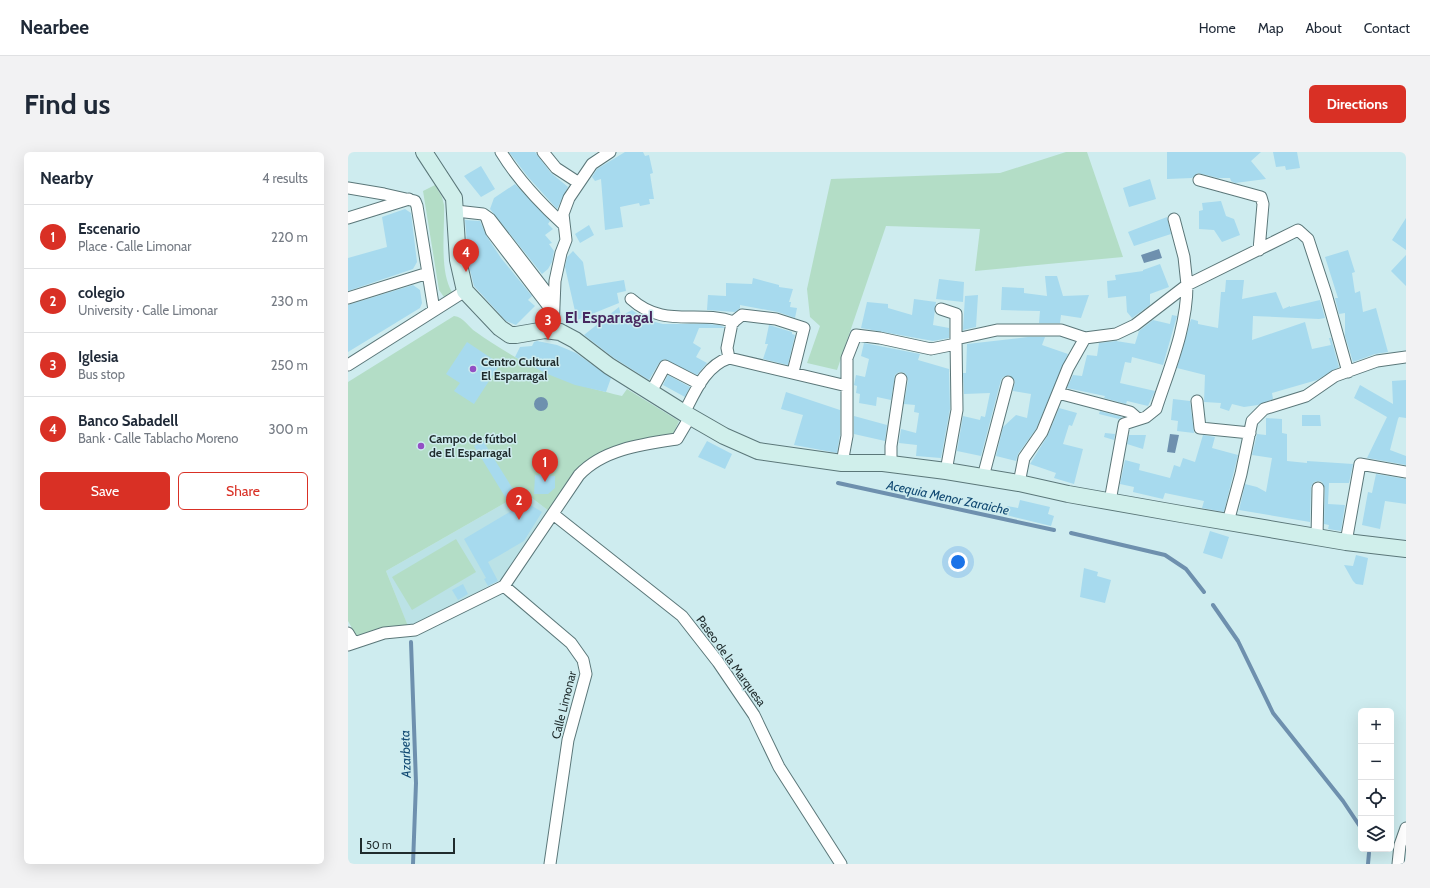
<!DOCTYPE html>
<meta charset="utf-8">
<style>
body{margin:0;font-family:Cabin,sans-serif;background:#f2f2f3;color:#1f2937}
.controls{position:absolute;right:12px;bottom:12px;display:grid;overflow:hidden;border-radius:6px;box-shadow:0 4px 16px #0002}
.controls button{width:36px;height:36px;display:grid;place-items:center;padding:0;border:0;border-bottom:1px solid #e0e1e3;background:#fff;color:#1f2937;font:20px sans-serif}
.scale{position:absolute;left:12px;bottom:10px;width:95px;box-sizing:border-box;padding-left:4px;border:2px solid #1f2b2c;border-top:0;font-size:11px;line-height:14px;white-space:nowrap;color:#1f2b2c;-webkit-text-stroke:3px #ceecef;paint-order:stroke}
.you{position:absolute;left:610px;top:410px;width:14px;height:14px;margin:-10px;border:3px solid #fff;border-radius:50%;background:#1a73e8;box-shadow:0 0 0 6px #1a73e833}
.badge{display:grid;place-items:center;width:26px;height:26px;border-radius:50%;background:#d93025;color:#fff;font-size:13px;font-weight:700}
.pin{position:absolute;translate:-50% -33px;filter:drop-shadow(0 1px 2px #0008)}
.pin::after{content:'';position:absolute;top:21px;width:14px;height:12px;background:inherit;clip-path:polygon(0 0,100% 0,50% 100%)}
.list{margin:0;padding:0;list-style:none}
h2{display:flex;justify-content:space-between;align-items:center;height:52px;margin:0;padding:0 16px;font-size:17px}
h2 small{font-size:13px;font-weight:400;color:#747a83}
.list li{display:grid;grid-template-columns:26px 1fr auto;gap:12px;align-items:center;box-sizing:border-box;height:64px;padding:0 16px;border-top:1px solid #e0e1e3}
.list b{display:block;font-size:15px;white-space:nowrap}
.list p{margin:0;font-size:13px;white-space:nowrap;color:#747a83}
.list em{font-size:13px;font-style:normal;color:#747a83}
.actions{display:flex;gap:8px;padding:12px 16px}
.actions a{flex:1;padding:9px 0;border:1px solid #d93025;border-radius:6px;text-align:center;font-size:14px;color:#d93025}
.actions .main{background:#d93025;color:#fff}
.icon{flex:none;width:22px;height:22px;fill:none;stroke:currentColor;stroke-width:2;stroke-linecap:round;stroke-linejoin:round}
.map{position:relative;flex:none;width:1058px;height:712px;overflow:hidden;border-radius:6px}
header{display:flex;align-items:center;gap:24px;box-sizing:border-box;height:56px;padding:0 20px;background:#fff;border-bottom:1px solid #e0e1e3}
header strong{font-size:19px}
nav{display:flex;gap:22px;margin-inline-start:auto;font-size:14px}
.intro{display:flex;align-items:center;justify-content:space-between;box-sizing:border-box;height:96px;padding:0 24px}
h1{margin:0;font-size:28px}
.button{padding:10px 18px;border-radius:6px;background:#d93025;color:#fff;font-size:14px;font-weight:700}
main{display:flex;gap:24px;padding:0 24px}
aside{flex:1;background:#fff;border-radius:6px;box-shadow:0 4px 16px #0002}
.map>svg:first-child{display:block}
</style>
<header>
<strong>Nearbee</strong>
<nav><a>Home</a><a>Map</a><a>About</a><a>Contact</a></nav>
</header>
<div class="intro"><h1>Find us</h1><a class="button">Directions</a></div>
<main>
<aside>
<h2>Nearby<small>4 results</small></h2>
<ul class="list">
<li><span class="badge">1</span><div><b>Escenario</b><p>Place · Calle Limonar</p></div><em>220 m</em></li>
<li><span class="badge">2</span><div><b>colegio</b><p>University · Calle Limonar</p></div><em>230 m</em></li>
<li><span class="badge">3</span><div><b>Iglesia</b><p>Bus stop</p></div><em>250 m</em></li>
<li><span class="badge">4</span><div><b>Banco Sabadell</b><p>Bank · Calle Tablacho Moreno</p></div><em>300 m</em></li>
</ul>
<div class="actions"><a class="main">Save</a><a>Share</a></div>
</aside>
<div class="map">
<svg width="1058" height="712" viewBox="0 0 1058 712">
<rect width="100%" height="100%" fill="#ceecef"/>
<path fill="#bbe2e6" d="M176,340l25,19 -44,66 -96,52 -23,-58z"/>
<path fill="#b3ddc6" d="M718,0h21l36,105 -148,14 5,-42 -94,-3 -49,144 -30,-7 13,-37 -10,-9 -3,-28 24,-110 169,-6z
M87,33l7,12 2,8c1,24 -5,66 8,87l-8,5 -5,-7 -16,-99z
M106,164c10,1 14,11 22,16 12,9 26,17 39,25 37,21 66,29 107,39l5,-7 52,32 -6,13c-35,7 -73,11 -99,39 -10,11 -17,26 -25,38l-25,-19 -138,79 22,55h-18l-33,11 -9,-16v-239z
M108,387l20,33 -64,38 -20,-33z"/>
<path fill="#6e90ae" d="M811,97l3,9 -18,5 -3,-8z
M186 252a7 7 0 1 1 14 0a7 7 0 1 1-14 0Z
M822,282l9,1 -4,18 -8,-1z"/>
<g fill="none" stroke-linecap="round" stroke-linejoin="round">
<path stroke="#6e90ae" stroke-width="4" d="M490,331l216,47
M723,381l94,22 21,14 18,23
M865,453l25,36 35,72 70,88 18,27
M63,490l5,141 -3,81
M1020,712l1,-11"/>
</g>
<path fill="#a7daee" d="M161,0h26l16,21 17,14 -11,22 -29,-32z
M277,0h18l2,4 4,-1 4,18 -3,1 4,25h-5l1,5 -10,2 -1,-3 -19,4 3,20 -18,3 -4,-51 -6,2 -3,-4 5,-8z
M819,0h94l-10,9 15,18 -31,4 -4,-2 -1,-3h-12l-20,-5 -6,5 -25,1z
M925,0h24l3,16 -14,2 -1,-4 -9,1z
M133,14l14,23 -14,8 -17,-21z
M802,27l6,20 -27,8 -6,-19z
M167,32l35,37 -2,3 5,5 -8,6 7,8 -3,1 5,7 -2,11 -4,7 -6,5 -52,-65 4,-11z
M873,49l5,15 8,3 6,16 -18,7 -8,-12 -15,-1v-18l4,-1 -1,-7z
M57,57l6,4 6,49 -4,7 -65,22v-33l39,-11 -5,-30z
M819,65l4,17 -37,12 -6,-14z
M1058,66v32l-14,-10z
M117,68l15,1 6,14 15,23 31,38 -4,4 7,6 -19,19 -10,-4 -32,-35 -5,-20z
M241,73l5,10 -14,8 -5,-9z
M1000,98l7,22 -3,1 3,20 5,-2 3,21 13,-4 12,44 -13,2 -22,8 -8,-26v-23l-6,1 -4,-16h3l-13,-41z
M225,99l10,11 4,24 37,-6 2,11 -9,2 2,10 -42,17 -12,-53 2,-10z
M1058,103v31l-15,-15z
M812,112l9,23 -19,7v11l-18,13 -5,-6 -1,-16 -18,2 -1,-17 9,-1 -1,-5 28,-4v-1z
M697,124h12l6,20 26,-1 -8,23 -20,-3 -1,8h-21l1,-12 -39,-1 1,-23 22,1v5l23,3z
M405,126l26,7v2l14,2 -4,13h2l-1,5 7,1 -2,10 -17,-6 -38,-7v3l-5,4 -28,-2 1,-15 18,1v-13l26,1z
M591,127l25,3 -1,20 -27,-3z
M878,128h18l-2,19 34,-7 7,17 7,-3v1l30,-7 5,18 -6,1 -66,-3 -1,24 53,-18 7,27 19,-4 -2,-7h2l8,29 -22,13 -45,13 1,6 -15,6 -14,2 -12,-3 -3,7 -9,-3 1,-5 -17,-1 1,-27 -28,-7 14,-49 7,2v3l20,4 3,-36h4z
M65,133l7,5 2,13 -2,5 -72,44v-47z
M630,143l-2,32 -13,3 2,-34z
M566,147l22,3 -3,23 16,3v10l-16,3 -72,-13 6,-26 21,2v4l24,7z
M271,155l2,9 11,-6 15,10 16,4h44l12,1 5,2v1h-25l-6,15 8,5 -5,9 11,6 -10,12 -33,-16 -5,4 -10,17 -35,-22 -30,-23z
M824,163l5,1 -14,49 -31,-8 -1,6 -6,-1 -5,21 35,8 -7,15 -21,-5 -1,3 -22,-6 1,-2 -38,-8 6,-13 9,1 5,-21 10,1 2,-13 17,-2 19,3 4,-13 14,-11 17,4z
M421,173l23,7v2l3,1 -7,30 -25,-6 5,-15h-3z
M680,185h17l-3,8 26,9 -32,75 -18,25 -2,7 -20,-5 7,-29 13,-12 11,3 4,-24 -18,-3 2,-10 -6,-6 -6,2 -2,3 -20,76 -24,-5 6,-35 17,4 1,-4 4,1 5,-24 -26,1 -1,-21h3l1,-29z
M189,189l20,4 19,8 35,25 -5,14 -31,-7 -30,-12 -30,-16 5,-10 12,-1 2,-4z
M119,190l33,22 -26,40 -20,-13 6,-8 -14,-9z
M516,191l56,11 -2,6 31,9 1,40 -9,49 -25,-2 1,-11 -18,-2 2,-14 15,4 3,-20 -5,-1 1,-7 -11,-1 4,-24 -3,-7 -6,-1 -4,3 -4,25 -14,-3 -1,9 -17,-3 1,-9 -4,-1 1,-7 -3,-1 2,-10 9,2 4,-18 -8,-3z
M320,223l22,12 -5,10 -22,-12z
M1058,228v38l-7,-1 -1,2 -8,31 16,6v9l-39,-7 20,-41 -33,-19 6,-13 33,19 -1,-23z
M438,240l54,18v25l-3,18 -43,-8 9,-30 -22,-6z
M825,247l17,2 4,32 -17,-2 1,-10 -7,-1z
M711,256l18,5 -5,13 -3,-1 -6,19 20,5 -9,35 -20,-6 2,-5 -26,-9 18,-29z
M752,259l22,6 -3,2 -20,-5z
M954,263h18l1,11h-19z
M506,264l33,9 -2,16 -31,-7z
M918,266l16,1v14l5,1v27l20,2v-2l46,3 -4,19h-20l-1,21 17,1 -4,26 -13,-2 1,-4 -5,-1 1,-36 -3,-6 -3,-1 -5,1 -3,5 -1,35 -71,-12 6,-26 12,3 9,5 6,-34 -20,-3 5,-21 9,1z
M757,281l10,1 -1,6 -10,-3z
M781,283h17l-3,14 -16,-5z
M855,283l12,2 -3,11 26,7 -14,57 -22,-4 2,-7 -39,-8 -2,6 -30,-7 1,-5 -14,-3 5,-24 15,4 -1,6 31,8 4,-13 6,2 3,-9 12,4z
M135,289l33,53h-3l29,18 -18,29 -36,21 10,19 -10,5 -4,-7 2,-1 -22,-39 49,-29 -39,-64z
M359,289l25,13 -7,15 -27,-12z
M1028,322l30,5v25l-21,-3 -5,28 -18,-4 6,-33 4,1z
M187,323l20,1v12l-7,6h-14z
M672,348l30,7 -2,7 6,2 -3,10 -45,-11 1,-9 11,2z
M862,379l19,6 -7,22 -19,-6z
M1008,403l12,3 -5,27 -7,-1 -3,-3 -9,-16 9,1z
M736,416l14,4 -1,4 14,4 -6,23 -25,-6z
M115,432l5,10 -10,6 -6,-10z"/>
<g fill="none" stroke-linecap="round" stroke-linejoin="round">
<g stroke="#5b7779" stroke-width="10">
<path id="pedestrian" d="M136,63l6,17 64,84"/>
</g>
<g stroke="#5b7779" stroke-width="13">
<path id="minor" d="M153,0c17,28 39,51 63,73
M195,0l13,16 23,15
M851,28l62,17 2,7 -4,46
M0,36l36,6 31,7 2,5 17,104
M108,59l27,3 7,5 64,83
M0,66l61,-19
M0,146l80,-25
M283,147c33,30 67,10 103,23
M593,157l15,5v25
M205,178l2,-49 6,-28 5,-13 -3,-26 6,-16 23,-34 18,-12
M381,206l-2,-10 5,-25 10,-8 34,4 28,9 -11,44
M0,213l117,-74
M303,240l14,-26 35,18
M710,241l72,19 8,7
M849,249l3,27 50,5
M336,261c11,-21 21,-47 45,-55l118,28
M494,311l5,-27v-78l9,-23 24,3 51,11 25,-5
M543,312v-18l10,-67
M598,319l11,-61 -1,-71 41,-9h64l24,8
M635,325l25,-95
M671,331l5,-25 18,-26 26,-64 17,-30 31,-4 19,-9 52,-40 -3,-28 -10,-38
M762,349l14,-77 22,-7 10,-8c13,-40 31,-81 31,-124l111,-55 10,9 18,55 22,78
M205,362l129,102 36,46 36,53 25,52 62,97
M880,370l13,-48 11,-53 12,-12 42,-13 29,-20 42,-15 29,-4
M969,385l1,-49
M998,390l14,-78 46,8
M156,434l67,57 12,17 3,14 -18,66 -18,124
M0,481l6,10
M0,493l36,-12 31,-3 89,-44 75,-111c24,-26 64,-31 98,-36l13,-22
M1050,712l2,-19 6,-17"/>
</g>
<g stroke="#5b7779" stroke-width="18">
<path id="secondary" d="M76,0l30,46 4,62 7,31 35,37 10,7h6l29,-5 15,2 15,8 34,26 75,47 40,23 34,15 84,12h41l63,8 73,12 49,11 113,20 165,28 60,7"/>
</g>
<use href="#pedestrian" stroke="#fff" stroke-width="8"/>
<use href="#minor" stroke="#fff" stroke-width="11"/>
<use href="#secondary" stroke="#d0efeb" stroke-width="16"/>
</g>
<g fill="#934fc4" stroke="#ceecef" stroke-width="1.5">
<circle cx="125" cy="217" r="4"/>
<circle cx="73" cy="294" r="4"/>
</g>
<g text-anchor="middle" stroke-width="3" stroke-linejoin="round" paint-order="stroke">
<g font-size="12" font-weight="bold" fill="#1f2b2c" stroke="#ceecef" text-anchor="start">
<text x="133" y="214">Centro Cultural<tspan x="133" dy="14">El Esparragal</tspan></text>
<text x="81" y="291">Campo de fútbol<tspan x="81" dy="14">de El Esparragal</tspan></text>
</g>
<g font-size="12" fill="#1f2b2c" stroke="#ceecef">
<text transform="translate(383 509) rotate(54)" y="4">Paseo de la Marquesa</text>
<text transform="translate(216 553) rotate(-76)" y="4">Calle Limonar</text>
</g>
<g font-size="13" font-style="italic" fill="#124a73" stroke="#ceecef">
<text transform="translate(600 345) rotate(12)" y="5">Acequia Menor Zaraiche</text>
<text transform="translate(57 602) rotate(-92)" y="5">Azarbeta</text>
</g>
<g font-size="16" font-weight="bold" fill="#47275f" stroke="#ceecef">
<text x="261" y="171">El Esparragal</text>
</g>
</g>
</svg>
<div class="controls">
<button>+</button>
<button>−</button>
<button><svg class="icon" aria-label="locate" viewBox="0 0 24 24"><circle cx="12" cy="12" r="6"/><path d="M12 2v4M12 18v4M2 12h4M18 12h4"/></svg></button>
<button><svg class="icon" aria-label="layers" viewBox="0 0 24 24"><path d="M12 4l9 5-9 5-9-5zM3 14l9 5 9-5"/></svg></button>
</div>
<div class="scale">50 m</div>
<div class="you"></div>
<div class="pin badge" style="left:197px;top:330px">1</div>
<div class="pin badge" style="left:171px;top:368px">2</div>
<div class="pin badge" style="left:200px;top:188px">3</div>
<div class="pin badge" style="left:118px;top:120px">4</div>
</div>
</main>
